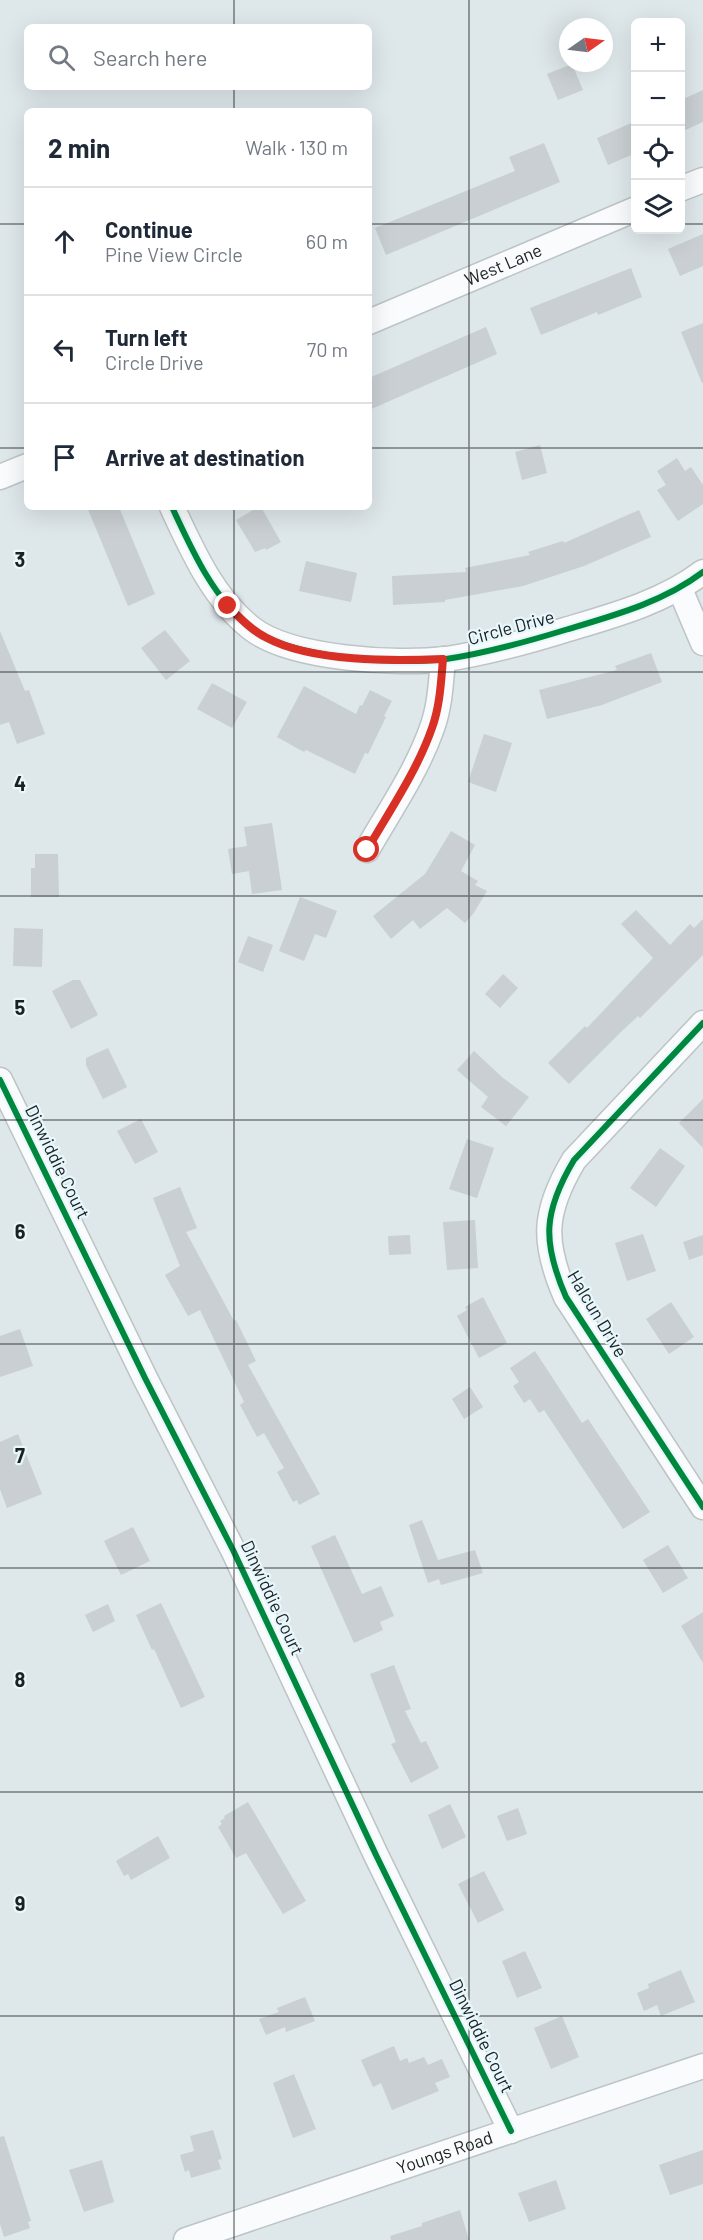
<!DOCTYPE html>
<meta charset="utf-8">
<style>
body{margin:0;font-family:Barlow,sans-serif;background:#f6f6f7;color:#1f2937}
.controls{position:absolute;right:18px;top:18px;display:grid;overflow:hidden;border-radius:9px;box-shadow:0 6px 24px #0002}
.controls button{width:54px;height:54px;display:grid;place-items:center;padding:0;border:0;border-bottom:2px solid #e0e1e3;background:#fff;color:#1f2937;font:30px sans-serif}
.compass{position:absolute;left:559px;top:18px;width:54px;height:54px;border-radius:50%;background:#fff;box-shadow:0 6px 24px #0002;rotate:76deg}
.stop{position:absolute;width:18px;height:18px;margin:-14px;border:4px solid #d93025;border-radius:50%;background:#fff}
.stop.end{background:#d93025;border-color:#fff;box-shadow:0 2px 6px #0008}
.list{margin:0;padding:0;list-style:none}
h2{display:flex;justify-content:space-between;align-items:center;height:78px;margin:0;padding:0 24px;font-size:26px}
h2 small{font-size:20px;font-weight:400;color:#747a83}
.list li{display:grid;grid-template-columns:39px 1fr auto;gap:18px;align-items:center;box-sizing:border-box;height:108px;padding:0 24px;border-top:2px solid #e0e1e3}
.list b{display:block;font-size:22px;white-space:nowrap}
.list p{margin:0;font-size:20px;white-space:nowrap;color:#747a83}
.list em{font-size:20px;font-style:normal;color:#747a83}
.icon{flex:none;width:33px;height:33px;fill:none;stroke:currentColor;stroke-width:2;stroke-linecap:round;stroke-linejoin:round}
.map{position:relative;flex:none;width:703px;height:2240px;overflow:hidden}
.search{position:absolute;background:#fff;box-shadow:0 6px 24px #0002;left:24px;top:24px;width:348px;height:66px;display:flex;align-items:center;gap:15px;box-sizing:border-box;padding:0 21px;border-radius:9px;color:#747a83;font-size:22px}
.panel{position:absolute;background:#fff;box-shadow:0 6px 24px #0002;left:24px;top:108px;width:348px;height:402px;border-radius:9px}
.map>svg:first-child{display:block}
</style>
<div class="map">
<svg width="703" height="2240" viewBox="0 0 703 2240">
<rect width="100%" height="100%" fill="#dee7ea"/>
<path fill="#c9cfd2" d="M572,64l11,26 -25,10 -11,-26z
M703,90v32l-22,10v-32z
M636,121v32l-28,12 -11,-27z
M544,143l16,39 -174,73 -11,-27 140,-57 -6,-14z
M703,234v32l-23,10 -12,-27z
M631,268l11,29 -44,18 -1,-3 -56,23 -11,-27z
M703,323v60h-1l-21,-51z
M486,327l11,27 -128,56v-32z
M540,445l7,28 -25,7 -7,-28z
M677,458l8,13 6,-4 12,18v19l-25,17 -21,-31 9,-5 -9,-14z
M87,507h32l36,87 -27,12z
M258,507h3l20,35 -15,8 -1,-2 -10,4 -19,-32z
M639,510l12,27 -67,29 -61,20 -78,14v2l-52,3 -1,-29 74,-4 -1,-4 65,-13 -2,-3 35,-11 1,2z
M306,561l51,12 -6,29 -52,-11z
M165,630l25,31 -24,19 -25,-32z
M0,631l25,60 4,-1 16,44 -28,10 -8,-22 -9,3z
M651,653l11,29 -60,23 -55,14 -8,-29 78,-20 -2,-4z
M212,683l35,19 -15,26 -35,-19z
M304,686l52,28 4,-9 2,1 8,-16 22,11 -8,15 2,1 -18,37 -3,-1 -10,21 -49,-24 -2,2 -27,-15z
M484,734l28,9 -16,49 -28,-10z
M272,823l10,67 -30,4 -3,-23 -17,3 -4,-25 19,-3 -3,-19z
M451,831l24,14 -14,26 17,10 -3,4 12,6 -14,23 -8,9 -18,-15 -27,21 -7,-9 -22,19 -18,-23 52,-42z
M35,854h23l1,43h-28v-29h4z
M300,897l37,14 -11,27 -11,-4 -11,27 -25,-10z
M636,910l34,35 20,-21 4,4 9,-9v36l-63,63 -2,-2 -17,16 -52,52 -21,-21 37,-37 2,2 66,-70 -32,-34z
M14,928l29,1 -1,38 -29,-1z
M248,936l25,9 -10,27 -25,-10z
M503,974l15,14 -18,20 -15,-14z
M73,980h7l18,35 -27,14 -19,-38z
M108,1048l19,39 -24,12 -17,-34v-7z
M474,1051l29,27 26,19 -23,29 -25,-19 7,-10 -31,-27z
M703,1099v49l-24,-25z
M141,1119l17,33 -23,12 -18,-33z
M467,1139l27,9 -17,50 -28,-9z
M660,1148l25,18 -29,41 -26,-19z
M180,1187l17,41 -11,4 48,89 2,-1 20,41 -8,4 72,129 -21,11 -2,-5 -4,2 -16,-30 7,-4 -20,-35 -7,4 -17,-32 4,-3 -44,-92 -12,6 -23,-41 15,-9 -27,-68z
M475,1220l3,48 -31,2 -4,-48z
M643,1234l13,37 -29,10 -12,-38z
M410,1235l1,19 -22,1 -1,-19z
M703,1235v20l-14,5 -6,-18z
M483,1297l24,46 -28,15 -22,-42 10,-6 -2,-3z
M671,1302l23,35 -25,17 -23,-35z
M20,1329l13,37 -33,11v-41z
M535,1351l47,72 6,-4 62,93 -27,17 -79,-119 -5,3 -9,-14 -6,4 -11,-17 6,-4 -9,-14z
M470,1387l13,20 -19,12 -12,-20z
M18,1434l24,60 -35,14 -7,-19v-47z
M422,1520l16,40 37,-10 8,23 -42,12 -2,-6 -11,4 -19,-58z
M133,1527l17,34 -29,14 -17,-34z
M335,1535l27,59 19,-8 13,30 -14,6 3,8 -29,13 -43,-97z
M668,1545l20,33 -25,15 -20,-33z
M161,1603l44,94 -24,11 -27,-59 -2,1 -16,-35z
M108,1604l7,17 -22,11 -8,-17z
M703,1612v51l-22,-37z
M394,1665l17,44 -6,2 16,32 5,-2 13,27 -28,15 -20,-39 5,-2 -26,-68z
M248,1802l58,99 -23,13 -37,-61 -10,5 -18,-31 4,-3 -2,-3 5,-3 -1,-2z
M450,1804l16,33 -24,12 -14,-34z
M518,1808l9,26 -20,7 -10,-25z
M158,1836l12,22 -39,22 -3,-6 -4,2 -8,-15z
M484,1871l20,39 -26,13 -20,-39z
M525,1951l17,37 -25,10 -15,-37z
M681,1970l14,32 -34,14 -4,-11 -13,6 -7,-18 12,-5 -1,-4z
M305,1997l10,24 -29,11 -1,-5 -19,8 -7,-16 20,-7 -2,-4z
M562,2016l17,41 -28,12 -17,-41z
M394,2046l6,15 7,-3 2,5 15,-6 4,8 14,-6 8,18 -15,6 4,8 -47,19 -11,-27 -8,4 -12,-27z
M294,2074l22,55 -23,9 -20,-55z
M213,2130l9,29 -4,1 3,9 -30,9 -2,-8 -4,2 -5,-17 14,-4 -4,-15z
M4,2136l27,85 -3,1 2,6 -26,9 -4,-13v-87z
M703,2150v34l-33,11 -11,-30z
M102,2160l12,42 -30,10 -15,-42z
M556,2180l10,29 -37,13 -11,-29z
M460,2210l9,30h-78l-1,-4 32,-10v-3z"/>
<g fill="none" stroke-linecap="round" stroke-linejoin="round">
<g stroke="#bdc4c6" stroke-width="27">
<g id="minor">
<path d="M680,189l23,-9"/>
<path id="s1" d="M369,322l267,-113"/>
<path d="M0,477l27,-11"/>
<path d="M172,507c20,43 41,91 79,121 39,31 146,37 195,31 41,-6 80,-17 119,-29 47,-14 99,-28 138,-58"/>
<path d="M680,589l23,54"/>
<path d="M367,850c23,-40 50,-79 65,-122 8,-22 9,-46 11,-69"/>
<path d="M703,1023l-129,137c-31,52 -32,82 -8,137l137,210"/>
<path d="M0,1080l145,298 88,172 143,305 135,276"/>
<path id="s2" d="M186,2240l517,-174"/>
</g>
</g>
<use href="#minor" stroke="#fafbfc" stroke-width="24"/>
<g stroke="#e7f7fb" stroke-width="10">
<path id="cycleway" d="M172,507c20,43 41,91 79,121 39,31 146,37 195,31 41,-6 80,-17 119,-29 47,-14 99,-28 138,-58
M703,1023l-129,137c-31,52 -32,82 -8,137l137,210
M0,1080l145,298 88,172 143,305 135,276"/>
</g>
<use href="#cycleway" stroke="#00873e" stroke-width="6"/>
</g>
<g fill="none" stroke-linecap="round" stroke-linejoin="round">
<path stroke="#d93025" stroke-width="8" d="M228,606c12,12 23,24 39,32 45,24 126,23 176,21 -2,23 -3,47 -11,69 -15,43 -42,82 -65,122"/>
</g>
<path fill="none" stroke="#1b2122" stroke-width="1.5" stroke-opacity="0.55" d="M234,0v27M469,0v2240M234,87v24M0,224h27M369,224h267M680,224h23M0,448h27M369,448h334M234,507v1733M0,672h703M0,896h703M0,1120h703M0,1344h703M0,1568h703M0,1792h703M0,2016h703"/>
<g text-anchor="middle" stroke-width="4.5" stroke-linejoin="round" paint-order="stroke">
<g font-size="18" fill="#1b2122" stroke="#e7f7fb">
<text dy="6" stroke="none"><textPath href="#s1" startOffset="146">West Lane</textPath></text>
<text transform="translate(511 628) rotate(-15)" y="6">Circle Drive</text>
<text transform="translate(57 1162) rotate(64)" y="6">Dinwiddie Court</text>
<text transform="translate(597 1314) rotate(59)" y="6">Halcun Drive</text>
<text transform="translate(272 1598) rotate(65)" y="6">Dinwiddie Court</text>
<text transform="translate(481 2036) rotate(64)" y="6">Dinwiddie Court</text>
<text dy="6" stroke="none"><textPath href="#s2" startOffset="273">Youngs Road</textPath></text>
</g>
</g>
<g font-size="20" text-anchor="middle" font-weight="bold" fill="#1b2122" stroke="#e7f7fb" stroke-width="4.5" stroke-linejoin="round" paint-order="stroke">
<text x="20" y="567">3</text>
<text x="20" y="791">4</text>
<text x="20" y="1015">5</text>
<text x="20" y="1239">6</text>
<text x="20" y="1463">7</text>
<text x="20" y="1687">8</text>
<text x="20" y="1911">9</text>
</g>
</svg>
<div class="controls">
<button>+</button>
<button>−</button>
<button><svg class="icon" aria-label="locate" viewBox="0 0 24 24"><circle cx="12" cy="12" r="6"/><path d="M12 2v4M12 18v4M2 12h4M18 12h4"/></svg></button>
<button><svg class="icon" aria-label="layers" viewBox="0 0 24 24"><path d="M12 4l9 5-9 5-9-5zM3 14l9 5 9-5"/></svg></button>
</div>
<svg class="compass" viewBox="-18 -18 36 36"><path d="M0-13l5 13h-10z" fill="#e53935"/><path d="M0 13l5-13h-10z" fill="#747a83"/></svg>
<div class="stop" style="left:367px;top:850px"></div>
<div class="stop end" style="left:228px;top:606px"></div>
<div class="search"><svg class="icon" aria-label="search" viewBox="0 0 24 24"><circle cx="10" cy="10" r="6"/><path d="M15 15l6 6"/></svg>Search here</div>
<section class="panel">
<h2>2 min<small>Walk · 130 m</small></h2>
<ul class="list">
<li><svg class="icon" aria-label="ahead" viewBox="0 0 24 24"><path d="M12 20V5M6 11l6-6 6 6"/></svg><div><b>Continue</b><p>Pine View Circle</p></div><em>60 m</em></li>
<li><svg class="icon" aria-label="left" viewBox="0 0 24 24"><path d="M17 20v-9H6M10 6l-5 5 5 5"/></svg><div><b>Turn left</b><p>Circle Drive</p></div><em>70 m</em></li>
<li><svg class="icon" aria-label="arrive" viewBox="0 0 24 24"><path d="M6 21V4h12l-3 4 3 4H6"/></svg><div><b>Arrive at destination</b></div></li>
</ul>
</section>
</div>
